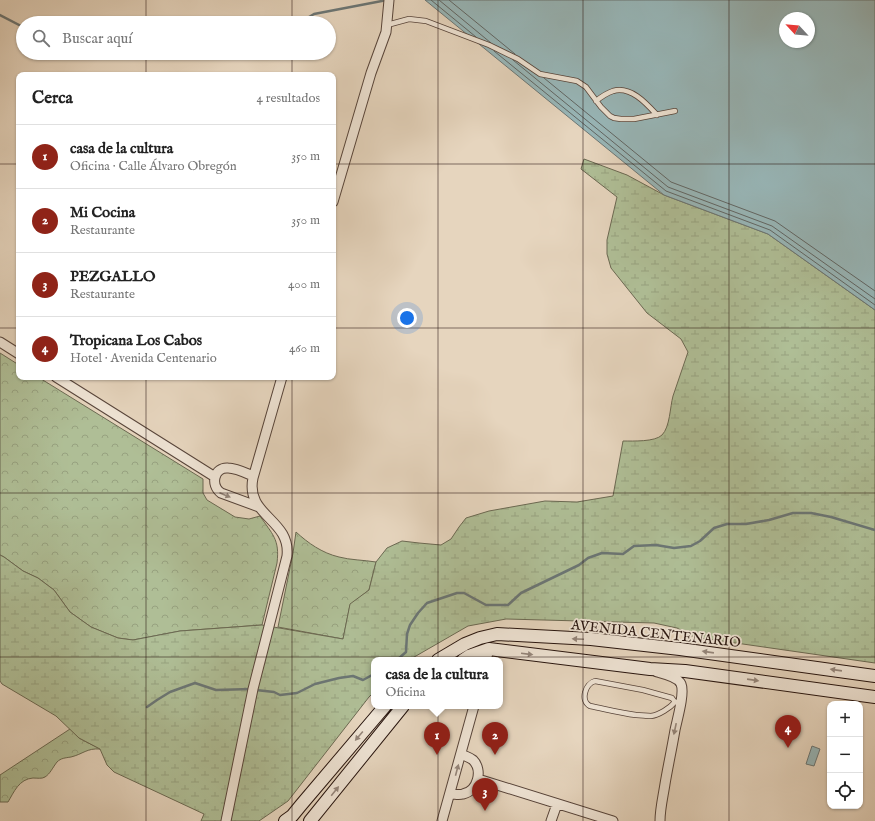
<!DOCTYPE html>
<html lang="es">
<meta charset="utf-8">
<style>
body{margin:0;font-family:"IM FELL English",serif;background:#f6f6f6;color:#222}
.controls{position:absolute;right:12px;bottom:12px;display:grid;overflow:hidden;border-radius:8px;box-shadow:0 1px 3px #0004}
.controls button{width:36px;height:36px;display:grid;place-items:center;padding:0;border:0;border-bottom:1px solid #e0e0e0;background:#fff;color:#222;font:20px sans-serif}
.compass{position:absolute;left:779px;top:12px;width:36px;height:36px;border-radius:50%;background:#fff;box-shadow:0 1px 3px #0004;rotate:296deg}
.you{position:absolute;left:407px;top:318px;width:14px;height:14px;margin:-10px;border:3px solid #fff;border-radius:50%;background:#1a73e8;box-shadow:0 0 0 6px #1a73e833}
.badge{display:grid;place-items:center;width:26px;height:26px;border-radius:50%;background:#8f2418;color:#fff;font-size:13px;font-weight:700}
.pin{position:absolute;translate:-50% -33px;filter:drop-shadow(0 1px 2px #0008)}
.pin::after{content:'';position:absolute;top:21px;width:14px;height:12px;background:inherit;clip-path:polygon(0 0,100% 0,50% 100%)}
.popup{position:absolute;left:371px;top:657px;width:132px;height:52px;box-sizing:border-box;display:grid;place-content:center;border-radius:8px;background:#fff;filter:drop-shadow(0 1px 3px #0005);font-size:13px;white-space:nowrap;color:#767676}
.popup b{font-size:15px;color:#222}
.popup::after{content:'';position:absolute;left:50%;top:100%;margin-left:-8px;border:8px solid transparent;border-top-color:#fff}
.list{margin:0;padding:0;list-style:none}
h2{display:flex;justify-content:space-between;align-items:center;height:52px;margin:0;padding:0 16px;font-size:17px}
h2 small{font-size:13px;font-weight:400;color:#767676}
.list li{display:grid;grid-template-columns:26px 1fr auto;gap:12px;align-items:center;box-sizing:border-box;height:64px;padding:0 16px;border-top:1px solid #e0e0e0}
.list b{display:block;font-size:15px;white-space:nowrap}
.list p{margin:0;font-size:13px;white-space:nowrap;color:#767676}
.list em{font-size:13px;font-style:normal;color:#767676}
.icon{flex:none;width:22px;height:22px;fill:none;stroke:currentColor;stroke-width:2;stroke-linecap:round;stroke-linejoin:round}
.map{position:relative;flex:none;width:875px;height:821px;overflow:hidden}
.search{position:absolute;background:#fff;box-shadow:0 1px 3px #0004;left:16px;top:16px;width:320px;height:44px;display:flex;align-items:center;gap:10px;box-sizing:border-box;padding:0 14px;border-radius:22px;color:#767676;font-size:15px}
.panel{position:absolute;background:#fff;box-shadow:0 1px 3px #0004;left:16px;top:72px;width:320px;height:308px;border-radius:8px}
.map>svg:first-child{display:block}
</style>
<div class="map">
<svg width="875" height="821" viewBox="0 0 875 821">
<defs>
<pattern id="forest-crowns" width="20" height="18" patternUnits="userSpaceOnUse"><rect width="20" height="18" fill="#afbe96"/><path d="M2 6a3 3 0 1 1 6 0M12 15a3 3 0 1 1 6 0" fill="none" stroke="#97a280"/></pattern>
<pattern id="wetland-marsh" width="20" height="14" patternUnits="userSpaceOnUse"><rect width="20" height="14" fill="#afbe96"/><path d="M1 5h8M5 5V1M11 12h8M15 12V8" fill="none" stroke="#97a280"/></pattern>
</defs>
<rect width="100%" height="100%" fill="#e6d5be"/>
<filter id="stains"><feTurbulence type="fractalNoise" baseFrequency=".005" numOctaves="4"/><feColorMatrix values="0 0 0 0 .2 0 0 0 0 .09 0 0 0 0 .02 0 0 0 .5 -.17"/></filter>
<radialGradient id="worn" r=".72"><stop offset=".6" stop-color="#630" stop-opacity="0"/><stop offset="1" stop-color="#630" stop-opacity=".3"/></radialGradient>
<path fill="url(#forest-crowns)" stroke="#6b6952" d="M0,353l19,12v12h19l165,102v14l4,7 28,17 14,2 11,-3c12,18 20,23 17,47l-15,62 -82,6 -47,9 -15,-2 -27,-11 -21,-15 -16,-22 -16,-12 -15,-7 -19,-14 -4,-2z
M296,532c12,11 26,21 43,25 11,3 25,3 37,5l-7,28 -19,15 -7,34 -65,-12 15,-74z
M70,729l9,9 21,11c-13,-1 -17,5 -29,8 -6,1 -10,1 -14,5 -4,5 -7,12 -12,15 -3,2 -8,1 -12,1 -14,1 -19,14 -25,24h-8v-27z"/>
<path fill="url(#wetland-marsh)" stroke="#6b6952" d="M584,159l43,16 37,20 104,39 107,76v353l-181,-26 -17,-9 -23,-5 -148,-4 -38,7 -59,34h-35v32l-5,5 -81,104 -29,20h-58l3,-7 -90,-42 -7,-7 -7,-16 -21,-11 -23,-22 -54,-32 -2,-3v-126l4,2 19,14 15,7 16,12 16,22 21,15 27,11 15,2 47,-9 82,-6 81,14 7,-35 19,-14 7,-28 11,-14 15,-7 17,2 22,2 10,-6 8,-12 7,-9 23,-7 56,-10 32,1 36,-6 10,-55c10,0 32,1 39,-6 8,-8 8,-28 11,-39 5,-15 10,-29 15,-44l-7,-13 -34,-26 -36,-45 -4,-14v-14l10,-43 -36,-28z"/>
<path fill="#98b7b9" stroke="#6b7675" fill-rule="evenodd" d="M425,0h450v310l-107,-76 -104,-39zM785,18h24v24h-24z
M812,746l8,3 -6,17 -8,-2z"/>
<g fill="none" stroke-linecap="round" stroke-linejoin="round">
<path stroke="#606664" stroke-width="1" d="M431,0l45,37
M439,0l52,43
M449,0l66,54
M494,51l172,140 104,39 105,75
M513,60l155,127 104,39 103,73
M544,78l127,104 104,39 100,70"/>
<path stroke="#6b7675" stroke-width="2.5" d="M0,15l23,12
M299,23l15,-9 73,-14
M392,660l6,-1 8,-7 1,-18 3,-9 8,-12 9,-10 30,-10h7l22,12h22l13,-12 58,-28 9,-7 14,-5 21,1 11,-8 22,-1 18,3 17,-2 9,-5 14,-13 13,-4h19l23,-4 24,-7h18l20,4 44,13
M256,690l18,2 6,3 17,-2 18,-9 24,-6 14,-2 10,4 11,-6
M147,707l10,-7 13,-8 25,-9 21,7 35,-1"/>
<g stroke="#57443a" stroke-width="6">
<path id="lane" d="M387,25l22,-6 17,2 63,24 29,14 22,15 37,7 9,6 15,20 9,9 4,2 7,1h13l41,-8
M596,101c5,-4 11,-8 17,-10 18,-5 33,12 44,24
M675,702c-5,6 -16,13 -24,14 -5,0 -10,-1 -15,-1 -16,-2 -31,-6 -46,-9 -10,-5 -5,-22 5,-25l48,9 29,8 3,4h6"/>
</g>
<g stroke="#57443a" stroke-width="11">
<path id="street" d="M333,202l38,-129 15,-41 3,-32
M0,342l19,12
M56,377l159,100
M253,476c-7,-3 -17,-8 -25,-8 -14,-1 -18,17 -7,25l38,14
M486,660l3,-11
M657,672c7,2 21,5 24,12 4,9 -4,36 -6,46 -3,18 -7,36 -10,54 -2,13 -5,25 -5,37
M478,779l135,42
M450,794c5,0 9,1 13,0 15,-3 20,-24 10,-34 -4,-3 -8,-4 -12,-6
M226,821l27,-132 34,-133c4,-37 -42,-40 -34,-78l29,-101
M442,821l32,-115
M551,821l6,-17"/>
</g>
<g stroke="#27140e" stroke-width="14">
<path id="secondary" d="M438,660l27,-16 15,-6 17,-4 94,5 89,10 195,27
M463,660l6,-4 20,-7 161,20 35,2 190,26
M285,821l7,-5 9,-11 84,-99
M310,821l93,-115"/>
</g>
<use href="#lane" stroke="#efe4d5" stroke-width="4.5"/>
<use href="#street" stroke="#efe4d5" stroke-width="9"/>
<use href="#secondary" stroke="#efe4d5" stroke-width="12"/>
</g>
<defs><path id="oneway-solid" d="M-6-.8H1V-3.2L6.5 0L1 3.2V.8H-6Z"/></defs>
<g fill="#95867b">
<use href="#oneway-solid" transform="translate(225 495) rotate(23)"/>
<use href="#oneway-solid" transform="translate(578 639) rotate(-177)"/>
<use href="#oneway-solid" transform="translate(708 652) rotate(-172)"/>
<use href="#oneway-solid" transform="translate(527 654) rotate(7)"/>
<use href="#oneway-solid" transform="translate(836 670) rotate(-172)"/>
<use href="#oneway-solid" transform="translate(753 680) rotate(8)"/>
<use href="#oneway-solid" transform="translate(675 729) rotate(102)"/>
<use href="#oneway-solid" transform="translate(359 736) rotate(130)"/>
<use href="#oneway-solid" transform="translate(457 770) rotate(-75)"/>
<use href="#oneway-solid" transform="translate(335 791) rotate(-51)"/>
</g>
<path fill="none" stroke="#27140e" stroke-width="1" stroke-opacity="0.55" d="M146,0v23M292,0v23M438,0v821M583,0v821M729,0v821M146,53v22M292,53v22M0,164h19M333,164h542M0,328h19M333,328h542M146,377v444M292,377v444M0,493h875M0,657h875"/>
<g text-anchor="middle" stroke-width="3.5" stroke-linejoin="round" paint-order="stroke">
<g font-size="14" fill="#27140e" stroke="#efe4d5">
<text transform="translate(656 633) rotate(6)" y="5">AVENIDA CENTENARIO</text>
</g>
</g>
<rect width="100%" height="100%" filter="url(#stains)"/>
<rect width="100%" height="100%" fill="url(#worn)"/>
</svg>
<div class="controls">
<button>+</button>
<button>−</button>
<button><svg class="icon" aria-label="locate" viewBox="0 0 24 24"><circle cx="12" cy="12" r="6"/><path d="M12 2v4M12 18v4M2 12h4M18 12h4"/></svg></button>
</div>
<svg class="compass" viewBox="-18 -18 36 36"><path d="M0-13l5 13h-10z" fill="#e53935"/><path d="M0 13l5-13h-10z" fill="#767676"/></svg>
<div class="you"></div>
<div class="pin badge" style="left:437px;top:755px">1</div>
<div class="popup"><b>casa de la cultura</b>Oficina</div>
<div class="pin badge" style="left:495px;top:755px">2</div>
<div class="pin badge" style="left:485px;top:811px">3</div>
<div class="pin badge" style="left:788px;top:748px">4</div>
<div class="search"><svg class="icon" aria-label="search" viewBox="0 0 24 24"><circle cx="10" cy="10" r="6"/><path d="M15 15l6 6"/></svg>Buscar aquí</div>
<section class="panel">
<h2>Cerca<small>4 resultados</small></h2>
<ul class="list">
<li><span class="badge">1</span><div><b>casa de la cultura</b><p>Oficina · Calle Álvaro Obregón</p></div><em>350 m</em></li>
<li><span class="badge">2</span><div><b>Mi Cocina</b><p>Restaurante</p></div><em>350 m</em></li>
<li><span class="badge">3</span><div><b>PEZGALLO</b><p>Restaurante</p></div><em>400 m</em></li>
<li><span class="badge">4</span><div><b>Tropicana Los Cabos</b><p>Hotel · Avenida Centenario</p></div><em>460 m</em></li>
</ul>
</section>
</div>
